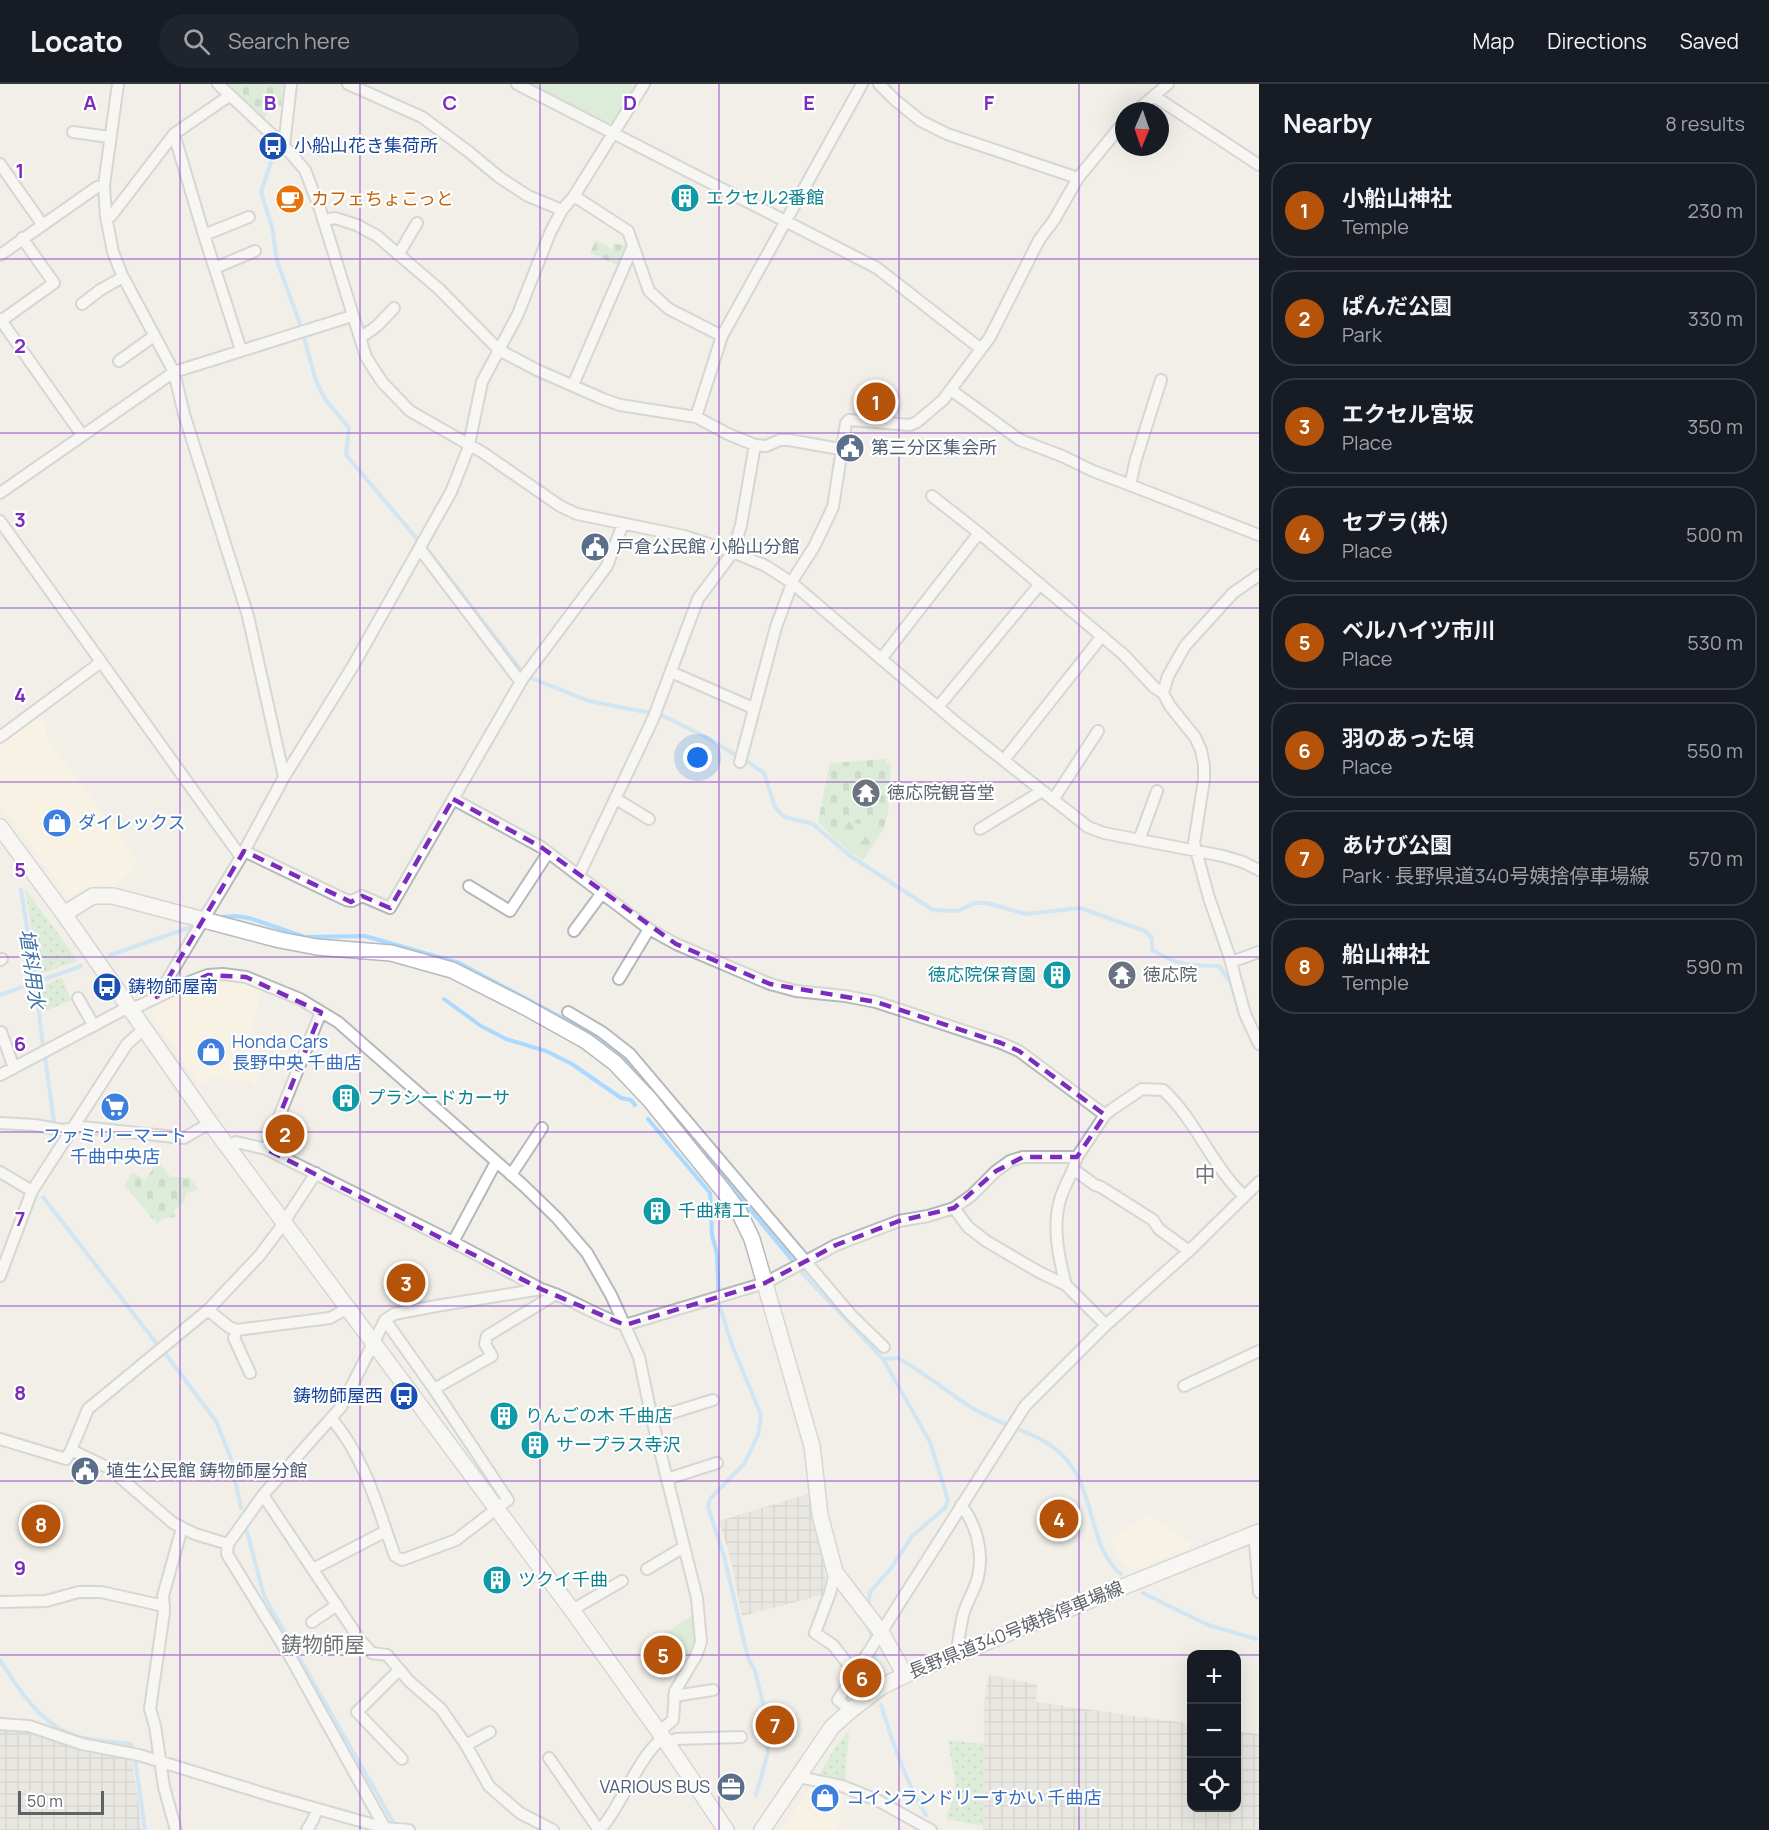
<!DOCTYPE html>
<meta charset="utf-8">
<style>
body{margin:0;font-family:Manrope,"Noto Sans JP",sans-serif;background:#20242c;color:#f1f3f6}
.controls{position:absolute;right:18px;bottom:18px;display:grid;overflow:hidden;border-radius:12px;box-shadow:0 6px 24px #0002}
.controls button{width:54px;height:54px;display:grid;place-items:center;padding:0;border:0;border-bottom:2px solid #363941;background:#171b24;color:#f1f3f6;font:30px sans-serif}
.compass{position:absolute;left:1115px;top:18px;width:54px;height:54px;border-radius:50%;background:#171b24;box-shadow:0 6px 24px #0002;rotate:182deg}
.scale{position:absolute;left:18px;bottom:15px;width:86px;box-sizing:border-box;padding-left:6px;border:3px solid #5f6368;border-top:0;font-size:16px;line-height:21px;white-space:nowrap;color:#5f6368;-webkit-text-stroke:4px #fff;paint-order:stroke}
.you{position:absolute;left:698px;top:674px;width:21px;height:21px;margin:-15px;border:4px solid #fff;border-radius:50%;background:#1a73e8;box-shadow:0 0 0 9px #1a73e833}
.badge{display:grid;place-items:center;width:39px;height:39px;border-radius:50%;background:#b45309;color:#fff;font-size:20px;font-weight:700}
.pin{position:absolute;translate:-50% -50%;border:3px solid #fff;box-shadow:0 2px 6px #0006}
.list{margin:0;padding:0;list-style:none}
h2{display:flex;justify-content:space-between;align-items:center;height:78px;margin:0;padding:0 24px;font-size:26px}
h2 small{font-size:20px;font-weight:400;color:#9ea1a6}
.list li{display:grid;grid-template-columns:39px 1fr auto;gap:18px;align-items:center;box-sizing:border-box;height:96px;margin:0 12px 12px;padding:0 12px;border:2px solid #363941;border-radius:24px}
.list b{display:block;font-size:22px;white-space:nowrap}
.list p{margin:0;font-size:20px;white-space:nowrap;color:#9ea1a6}
.list em{font-size:20px;font-style:normal;color:#9ea1a6}
.icon{flex:none;width:33px;height:33px;fill:none;stroke:currentColor;stroke-width:2;stroke-linecap:round;stroke-linejoin:round}
.map{position:relative;flex:none;width:1259px;height:1746px;overflow:hidden}
header{display:flex;align-items:center;gap:36px;box-sizing:border-box;height:84px;padding:0 30px;background:#171b24;border-bottom:2px solid #363941}
header strong{font-size:28px}
nav{display:flex;gap:33px;margin-inline-start:auto;font-size:21px}
.search{width:420px;height:54px;background:#20242c;display:flex;align-items:center;gap:15px;box-sizing:border-box;padding:0 21px;border-radius:33px;color:#9ea1a6;font-size:22px}
main{display:flex}
aside{flex:1;background:#171b24}
.map>svg:first-child{display:block}
</style>
<header>
<strong>Locato</strong>
<div class="search"><svg class="icon" aria-label="search" viewBox="0 0 24 24"><circle cx="10" cy="10" r="6"/><path d="M15 15l6 6"/></svg>Search here</div>
<nav><a>Map</a><a>Directions</a><a>Saved</a></nav>
</header>
<main>
<div class="map">
<svg width="1259" height="1746" viewBox="0 0 1259 1746">
<defs>
<pattern id="industrial-grid" width="8" height="8" patternUnits="userSpaceOnUse" patternTransform="scale(1.5)"><rect width="8" height="8" fill="#e0deda"/><path d="M0 4h8M4 0v8" fill="none" stroke="#b9b8b5"/></pattern>
<pattern id="grass-dots" width="8" height="8" patternUnits="userSpaceOnUse" patternTransform="scale(1.5)"><rect width="8" height="8" fill="#c5e8c5"/><path d="M2 2h.1M6 6h.1" fill="none" stroke="#a3c0a4" stroke-width="1.8" stroke-linecap="round"/></pattern>
<pattern id="forest-firs" width="22" height="20" patternUnits="userSpaceOnUse" patternTransform="scale(1.5)"><rect width="22" height="20" fill="#c5e8c5"/><path d="M5 1l3.5 6h-7zM16 11l3.5 6h-7z" fill="#a3c0a4"/></pattern>
<pattern id="cemetery-stones" width="16" height="16" patternUnits="userSpaceOnUse" patternTransform="scale(1.5)"><rect width="16" height="16" fill="#c5e8c5"/><path d="M2 7V4a2 2 0 0 1 4 0v3zM10 15v-3a2 2 0 0 1 4 0v3z" fill="#a3c0a4"/></pattern>
</defs>
<rect width="100%" height="100%" fill="#f1efe8"/>
<path fill="#fef7e0" d="M40,629l6,11 1,14 90,121 -1,7 -6,7 -18,15 -12,-4 -15,4 -16,10 -69,-93v-62z
M223,894l19,1 20,7 -13,61 5,1 -3,21 9,1 -4,18 -5,-6 -37,-5 -13,9 -50,-72 8,-12 51,-22z
M1149,1430l42,29 3,3 -60,24 -16,-13 -6,-19z
M811,1703l28,3 5,3 -7,37h-56z"/>
<path fill="url(#industrial-grid)" d="M811,1409l13,65 2,36 -84,22 -12,-60 -11,-35z
M988,1591l49,9 -1,18 155,22 1,84h44l1,-77 22,3v96h-276l1,-125z
M0,1645l27,1 105,28 10,72h-142z"/>
<path fill="url(#grass-dots)" d="M25,805l53,72 -39,13z
M62,894l9,22 -28,12 -3,-25z
M849,1647l-4,50 -27,-4 18,-31z
M948,1656l36,4v82l-37,-7 -1,-3 9,-21 1,-9z"/>
<path fill="url(#forest-firs)" d="M843,736l40,10 -20,30 -13,-8 -17,-15z"/>
<path fill="url(#cemetery-stones)" d="M228,0h55l-2,22h-9l-8,12z
M596,156l15,9 3,-5 12,1 -1,10 -5,11 -30,-13z
M886,675l1,5 4,-1 -3,49 -5,18 -40,-10 -10,17 -15,-15 12,-59z
M158,1078l13,15h18l9,12 -12,5 -2,9 -10,7 1,7 -11,1 -7,6 -33,-39 9,-13 12,8z"/>
<path fill="#c5e8c5" d="M529,0h109l-24,39 -6,1z
M285,1034l11,5 -11,30 -9,-5 -1,-4z
M695,1530l1,26 -10,24 -21,-31z"/>
<g fill="none" stroke-linecap="round" stroke-linejoin="round">
<path stroke="#aadaff" stroke-width="4" d="M275,66l-14,42 11,35 5,34 23,63 16,57 9,18 24,29 -3,27 72,85
M427,465l93,120 11,9 58,23 72,14 45,22 31,19
M745,676l19,13 11,34 9,10 29,7 36,31 84,55 24,1 18,-8h12l39,11 54,-6 65,23 7,7v12c26,15 37,16 67,16l12,17 8,27
M21,806l13,81 9,76
M223,833l12,-1 14,2 56,19 60,-1 94,27 139,74 24,18 185,223 76,81 47,83 18,58 -3,8 -33,28 -20,31 -22,25 -2,13
M110,871l81,-28
M0,911l81,-29
M444,915l37,27 25,13 40,12 26,13 49,34 10,2 4,5
M45,972l9,66
M648,1035l62,74 2,42 5,19 2,50 13,41 29,70 -3,20 -14,29 -34,35 -2,8 16,49 24,102 7,13 8,33 5,48 -12,43
M43,1113l114,147
M165,1269l51,68 14,35 11,52
M883,1275l15,-1c27,15 50,35 76,51 33,20 76,24 98,58 22,31 19,83 49,107
M247,1448l17,64 132,231
M1143,1509l65,32 48,14
M869,1544l3,9
M874,1569l3,20
M0,1576c21,33 44,70 84,78 15,3 32,4 47,6l4,15 10,71
M881,1621c12,38 24,75 45,110"/>
<g stroke="#b5b8bc" stroke-width="14">
<path id="street" d="M118,0l-14,101 2,32 7,35 9,23 52,97 10,42 64,202 36,161
M218,0l66,62 21,24 15,39 46,148 16,25 28,29 72,41 78,54 17,8 107,22 49,16 33,14 26,17 167,142 129,102 16,6 119,23 20,6 16,8
M348,0l74,33 47,35 30,25 29,19 34,14
M517,0l360,184 104,81
M879,0l16,16 26,21 26,13 131,44
M1154,12l105,69
M1136,27l32,-27
M73,48l36,5
M174,50l30,101 37,115
M284,62l7,-62
M0,80l42,60
M574,112l54,35 21,60 20,18 53,27
M106,133l5,-1 63,-82 55,-38
M323,136l12,-2 22,7 20,11 62,53 60,61 38,20 66,29 17,6 76,12 32,17 27,11 11,1 14,-6h9l51,9
M204,151l45,-18
M0,171l97,-68 7,-2
M398,171l19,-32
M215,184l40,-17
M82,220l18,-14 23,-13
M0,235l82,116
M1,237l53,-38 -32,-45
M360,254l17,-12 17,-18
M119,277l35,-25
M1161,296l-25,79 -6,26 129,50
M573,301l60,-139
M951,306l69,50 42,16 31,15 37,14
M696,333l26,-81 140,-252
M0,409l174,-121 178,-56
M932,412l47,37
M0,437l241,336
M420,465l100,132
M881,575l98,-126 145,122 30,32 9,6 7,13 25,31 6,13 3,15v15l-10,63 15,55 20,57 16,59 14,30
M671,588l82,36
M1163,609l5,-17 17,-30 48,-53 26,-18
M938,623l102,-123
M0,653l101,-75
M1004,676l98,-124
M740,678l36,-135 18,-49 20,-31 19,-40 13,-84 3,-3 61,5 7,-3 26,-22 47,-63 49,-97 15,-20 24,-42 46,-56
M453,715l88,48 108,82 27,15 94,40 26,7 49,5 31,6 125,41 18,8 86,64
M616,715l33,20
M1053,716l45,-69
M980,745l62,-38
M1139,756l18,-49
M244,767l102,49 6,1 10,-5 28,12 133,-230 84,-112 16,-42
M579,791l74,-156 45,-120 35,-47 8,-27 14,-80
M469,802l41,25 38,-58
M574,847l28,-38
M0,876l2,-1
M1231,878l28,-10
M619,895l30,-50
M157,913l84,-140 43,-80 69,-111 98,-174 17,-43 14,-67 36,-68 32,-81 12,-23 12,-14 70,-112
M78,914l16,28
M568,928l34,20 28,22 221,261 33,32
M1,948l13,36
M0,991l121,-64 20,-6 46,-22 21,-8 15,-1 23,3 54,22 38,23 186,164 33,32 30,35 24,42 28,62 13,62 45,179 4,44 -5,14 -21,35 -2,29 -14,12
M0,1039l35,2 27,5 20,-3 102,11 26,-15
M227,1063l9,-5 30,7 187,93 88,47c30,9 54,27 84,36l140,-42 71,-38 63,-24 29,-5 26,-8 18,-13 24,-24 14,-10 13,-4h54l28,-42 6,-5 31,-21 21,1c33,30 48,75 81,106
M266,1065l55,-137
M1077,1073l-4,12 22,16 6,2 52,33 6,9 30,22
M0,1088l32,19
M511,1091l31,-47
M954,1124l14,19 18,14 53,31 27,13 40,40
M453,1158l43,-80
M0,1192l32,-85 95,-147 18,-16
M1066,1201c-7,-26 -14,-58 -6,-85 3,-11 9,-21 13,-31
M208,1226l52,-55 18,-24 38,-58
M237,1246l-3,8 16,35
M1184,1302l75,-35
M434,1305l58,-33 -7,-12 2,-8 69,-42
M331,1334c34,39 47,91 64,138l7,4 54,-20 52,-40 -74,-111 -49,-69
M652,1335l61,-19
M0,1355l66,20 5,-9 38,18 64,55 22,11 33,10
M71,1366l17,-41 120,-99 21,17 8,3 93,-12 18,-10
M667,1395l50,-16
M263,1411l97,145 12,13 15,2 22,26 32,28 25,36 23,41 31,27 33,17
M1252,1451l3,7 4,50
M313,1485l73,-38
M647,1485l37,-22
M835,1488l-5,21 -15,40 18,12 22,28
M0,1518l46,-1 33,-9h22l63,14
M572,1526l50,-29
M312,1538l25,-17
M956,1570c3,-13 4,-29 8,-42 4,-12 11,-23 14,-35 6,-25 -2,-53 -17,-72
M399,1586l-42,42 45,47
M674,1612l39,-6
M851,1626l-13,-10 187,-294 81,-81 83,-74 70,-69
M0,1640l29,2 53,18 57,11 133,41 113,32 24,2
M667,1659l9,-4 65,-2
M466,1661l24,-13
M549,1674l50,72
M799,1693l43,9 35,14 54,30
M385,1744l-93,-168 -65,-106 1,-10 35,-49 78,-88 44,-87 9,-6 42,-8 105,-17
M176,1746l-12,-43 -9,-61 -5,-17 14,-97 -1,-16 19,-68
M307,1746l6,-10 4,-11
M600,1746c22,-25 39,-75 63,-92"/>
</g>
<g stroke="#b6babf" stroke-width="18">
<path id="secondary" d="M0,743l64,87 146,209 362,487 95,133 59,87
M64,830l29,-18h20l167,44 37,7 74,6 61,17 73,37 61,34 29,22 35,37 72,89 17,23 13,27 60,207 8,69 15,57 46,60 24,43
M762,1746l70,-103 19,-17 30,-23 24,-12 354,-143"/>
</g>
<use href="#street" stroke="#fff" stroke-width="10"/>
<use href="#secondary" stroke="#fff" stroke-width="15"/>
</g>
<path d="M0 0H1259V1746H0ZM453,715l88,48 135,97 94,40 106,18 125,41 18,8 86,64 -28,42h-54l-27,14 -42,37 -55,13 -63,24 -71,38 -140,42 -84,-36 -275,-140 55,-137 -75,-35 -38,-2 -51,22 87,-146 107,51 11,-6 28,12z" fill="#f1efe8" fill-opacity=".55" fill-rule="evenodd"/>
<path fill="none" stroke="#7b2cbf" stroke-width="4.5" stroke-dasharray="12 8" stroke-linejoin="round" d="M453,715l88,48 135,97 94,40 106,18 125,41 18,8 86,64 -28,42h-54l-27,14 -42,37 -55,13 -63,24 -71,38 -140,42 -84,-36 -275,-140 55,-137 -75,-35 -38,-2 -51,22 87,-146 107,51 11,-6 28,12z"/>
<path fill="none" stroke="#7b2cbf" stroke-width="1.5" stroke-opacity="0.55" d="M180,0v1746M360,0v1746M540,0v1746M719,0v1746M899,0v1746M1079,0v1746M0,175h1259M0,349h1259M0,524h1259M0,698h1259M0,873h1259M0,1048h1259M0,1222h1259M0,1397h1259M0,1571h1192M1236,1571h23"/>
<defs>
<g id="bus-disc" transform="scale(1.5)"><circle r="9.5" fill="#1a4fb4" stroke="#fff"/><path d="M-5-6H5V4H4V6H2V4H-2V6H-4V4H-5ZM-3.5-4V0h7V-4ZM-3.5 1.2v1.5H-2V1.2ZM2 1.2v1.5H3.5V1.2Z" fill="#fff"/></g>
<g id="building-disc" transform="scale(1.5)"><circle r="9.5" fill="#0f9aa8" stroke="#fff"/><path d="M-4-6H4V6H1V3H-1V6H-4ZM-2.5-4.3h1.7v1.8h-1.7ZM.8-4.3h1.7v1.8H.8ZM-2.5-1h1.7V.8h-1.7ZM.8-1h1.7V.8H.8Z" fill="#fff"/></g>
<g id="cafe-disc" transform="scale(1.5)"><circle r="9.5" fill="#e8710a" stroke="#fff"/><path d="M-5.5-4.5H6V0H3Q3 3.5 0 3.5H-2.5Q-5.5 3.5-5.5 0ZM3-3.2v2h1.7v-2ZM-6 4.5H4V6H-6Z" fill="#fff"/></g>
<g id="civic-disc" transform="scale(1.5)"><circle r="9.5" fill="#5c6f8a" stroke="#fff"/><path d="M-.6-6.5H3V-4.5H.6V-3L4-1V1h2V6H-6V1h2V-1L-.6-3ZM-1.2 2.5V6h2.4V2.5Z" fill="#fff"/></g>
<g id="temple-disc" transform="scale(1.5)"><circle r="9.5" fill="#6b7280" stroke="#fff"/><path d="M0-6L5-2H3V0L6.5 2.5H4V6H1.5V3h-3V6H-4V2.5H-6.5L-3 0V-2H-5Z" fill="#fff"/></g>
<g id="shop-disc" transform="scale(1.5)"><circle r="9.5" fill="#3f7fe0" stroke="#fff"/><path d="M-5-2.5h2.3a2.7 3.5 0 0 1 5.4 0H5L5.5 6h-11ZM-1.5-2.5h3a1.5 2.3 0 0 0-3 0Z" fill="#fff"/></g>
<g id="supermarket-disc" transform="scale(1.5)"><circle r="9.5" fill="#3f7fe0" stroke="#fff"/><path d="M-6-5.5h2.5l.6 2H6L4.5 2H-2.5L-4.4-4H-6ZM-1.5 3.2a1.3 1.3 0 1 0 .1 0ZM3 3.2a1.3 1.3 0 1 0 .1 0Z" fill="#fff"/></g>
<g id="office-disc" transform="scale(1.5)"><circle r="9.5" fill="#5c6f8a" stroke="#fff"/><path d="M-6-3h4V-5.5h4V-3h4V5H-6ZM-1-4.5V-3h2v-1.5ZM-6 0V1H6V0Z" fill="#fff"/></g>
</defs>
<g fill-rule="evenodd">
<use href="#bus-disc" x="273" y="62"/>
<use href="#building-disc" x="685" y="114"/>
<use href="#cafe-disc" x="290" y="115"/>
<use href="#civic-disc" x="850" y="364"/>
<use href="#civic-disc" x="595" y="463"/>
<use href="#temple-disc" x="866" y="709"/>
<use href="#shop-disc" x="57" y="739"/>
<use href="#building-disc" x="1057" y="891"/>
<use href="#temple-disc" x="1122" y="891"/>
<use href="#bus-disc" x="107" y="903"/>
<use href="#shop-disc" x="211" y="968"/>
<use href="#building-disc" x="346" y="1014"/>
<use href="#supermarket-disc" x="115" y="1023"/>
<use href="#building-disc" x="657" y="1127"/>
<use href="#bus-disc" x="404" y="1312"/>
<use href="#building-disc" x="504" y="1332"/>
<use href="#building-disc" x="535" y="1361"/>
<use href="#civic-disc" x="85" y="1387"/>
<use href="#building-disc" x="497" y="1496"/>
<use href="#office-disc" x="731" y="1703"/>
<use href="#shop-disc" x="825" y="1714"/>
</g>
<g text-anchor="middle" stroke-width="4.5" stroke-linejoin="round" paint-order="stroke">
<g font-size="18" fill="#164399" stroke="#fff" text-anchor="start">
<text x="294" y="68">小船山花き集荷所</text>
<text x="128" y="909">鋳物師屋南</text>
<text x="383" y="1318" text-anchor="end">鋳物師屋西</text>
</g>
<g font-size="18" fill="#0d838f" stroke="#fff" text-anchor="start">
<text x="706" y="120">エクセル2番館</text>
<text x="1036" y="897" text-anchor="end">徳応院保育園</text>
<text x="367" y="1020">プラシードカーサ</text>
<text x="678" y="1133">千曲精工</text>
<text x="525" y="1338">りんごの木 千曲店</text>
<text x="556" y="1367">サープラス寺沢</text>
<text x="518" y="1502">ツクイ千曲</text>
</g>
<g font-size="18" fill="#c56008" stroke="#fff" text-anchor="start">
<text x="311" y="121">カフェちょこっと</text>
</g>
<g font-size="18" fill="#4e5e75" stroke="#fff" text-anchor="start">
<text x="871" y="370">第三分区集会所</text>
<text x="616" y="469">戸倉公民館 小船山分館</text>
<text x="106" y="1393">埴生公民館 鋳物師屋分館</text>
<text x="710" y="1709" text-anchor="end">VARIOUS BUS</text>
</g>
<g font-size="18" fill="#5b616d" stroke="#fff" text-anchor="start">
<text x="887" y="715">徳応院観音堂</text>
<text x="1143" y="897">徳応院</text>
</g>
<g font-size="18" fill="#366cbe" stroke="#fff" text-anchor="start">
<text x="78" y="745">ダイレックス</text>
<text x="232" y="964">Honda Cars<tspan x="232" dy="21">長野中央 千曲店</tspan></text>
<text x="115" y="1058" text-anchor="middle">ファミリーマート<tspan x="115" dy="21">千曲中央店</tspan></text>
<text x="846" y="1720">コインランドリーすかい 千曲店</text>
</g>
<g font-size="18" fill="#5f6368" stroke="#fff">
<text transform="translate(1016 1546) rotate(-22)" y="6">長野県道340号姨捨停車場線</text>
</g>
<g font-size="20" font-style="italic" fill="#4174aa" stroke="#fff">
<text transform="translate(32 885) rotate(82)" y="7">埴科用水</text>
</g>
<g font-size="21" fill="#70757a" stroke="#fff">
<text x="1205" y="1098">中</text>
<text x="323" y="1568">鋳物師屋</text>
</g>
</g>
<g font-size="20" text-anchor="middle" font-weight="bold" fill="#7b2cbf" stroke="#fff" stroke-width="4.5" stroke-linejoin="round" paint-order="stroke">
<text x="90" y="26">A</text>
<text x="270" y="26">B</text>
<text x="450" y="26">C</text>
<text x="630" y="26">D</text>
<text x="809" y="26">E</text>
<text x="989" y="26">F</text>
<text x="20" y="94">1</text>
<text x="20" y="269">2</text>
<text x="20" y="443">3</text>
<text x="20" y="618">4</text>
<text x="20" y="793">5</text>
<text x="20" y="967">6</text>
<text x="20" y="1142">7</text>
<text x="20" y="1316">8</text>
<text x="20" y="1491">9</text>
</g>
</svg>
<div class="controls">
<button>+</button>
<button>−</button>
<button><svg class="icon" aria-label="locate" viewBox="0 0 24 24"><circle cx="12" cy="12" r="6"/><path d="M12 2v4M12 18v4M2 12h4M18 12h4"/></svg></button>
</div>
<svg class="compass" viewBox="-18 -18 36 36"><path d="M0-13l5 13h-10z" fill="#e53935"/><path d="M0 13l5-13h-10z" fill="#9ea1a6"/></svg>
<div class="scale">50 m</div>
<div class="you"></div>
<div class="pin badge" style="left:876px;top:318px">1</div>
<div class="pin badge" style="left:285px;top:1050px">2</div>
<div class="pin badge" style="left:406px;top:1199px">3</div>
<div class="pin badge" style="left:1059px;top:1435px">4</div>
<div class="pin badge" style="left:663px;top:1571px">5</div>
<div class="pin badge" style="left:862px;top:1594px">6</div>
<div class="pin badge" style="left:775px;top:1641px">7</div>
<div class="pin badge" style="left:41px;top:1440px">8</div>
</div>
<aside>
<h2>Nearby<small>8 results</small></h2>
<ul class="list">
<li><span class="badge">1</span><div><b>小船山神社</b><p>Temple</p></div><em>230 m</em></li>
<li><span class="badge">2</span><div><b>ぱんだ公園</b><p>Park</p></div><em>330 m</em></li>
<li><span class="badge">3</span><div><b>エクセル宮坂</b><p>Place</p></div><em>350 m</em></li>
<li><span class="badge">4</span><div><b>セプラ(株)</b><p>Place</p></div><em>500 m</em></li>
<li><span class="badge">5</span><div><b>ベルハイツ市川</b><p>Place</p></div><em>530 m</em></li>
<li><span class="badge">6</span><div><b>羽のあった頃</b><p>Place</p></div><em>550 m</em></li>
<li><span class="badge">7</span><div><b>あけび公園</b><p>Park · 長野県道340号姨捨停車場線</p></div><em>570 m</em></li>
<li><span class="badge">8</span><div><b>船山神社</b><p>Temple</p></div><em>590 m</em></li>
</ul>
</aside>
</main>
